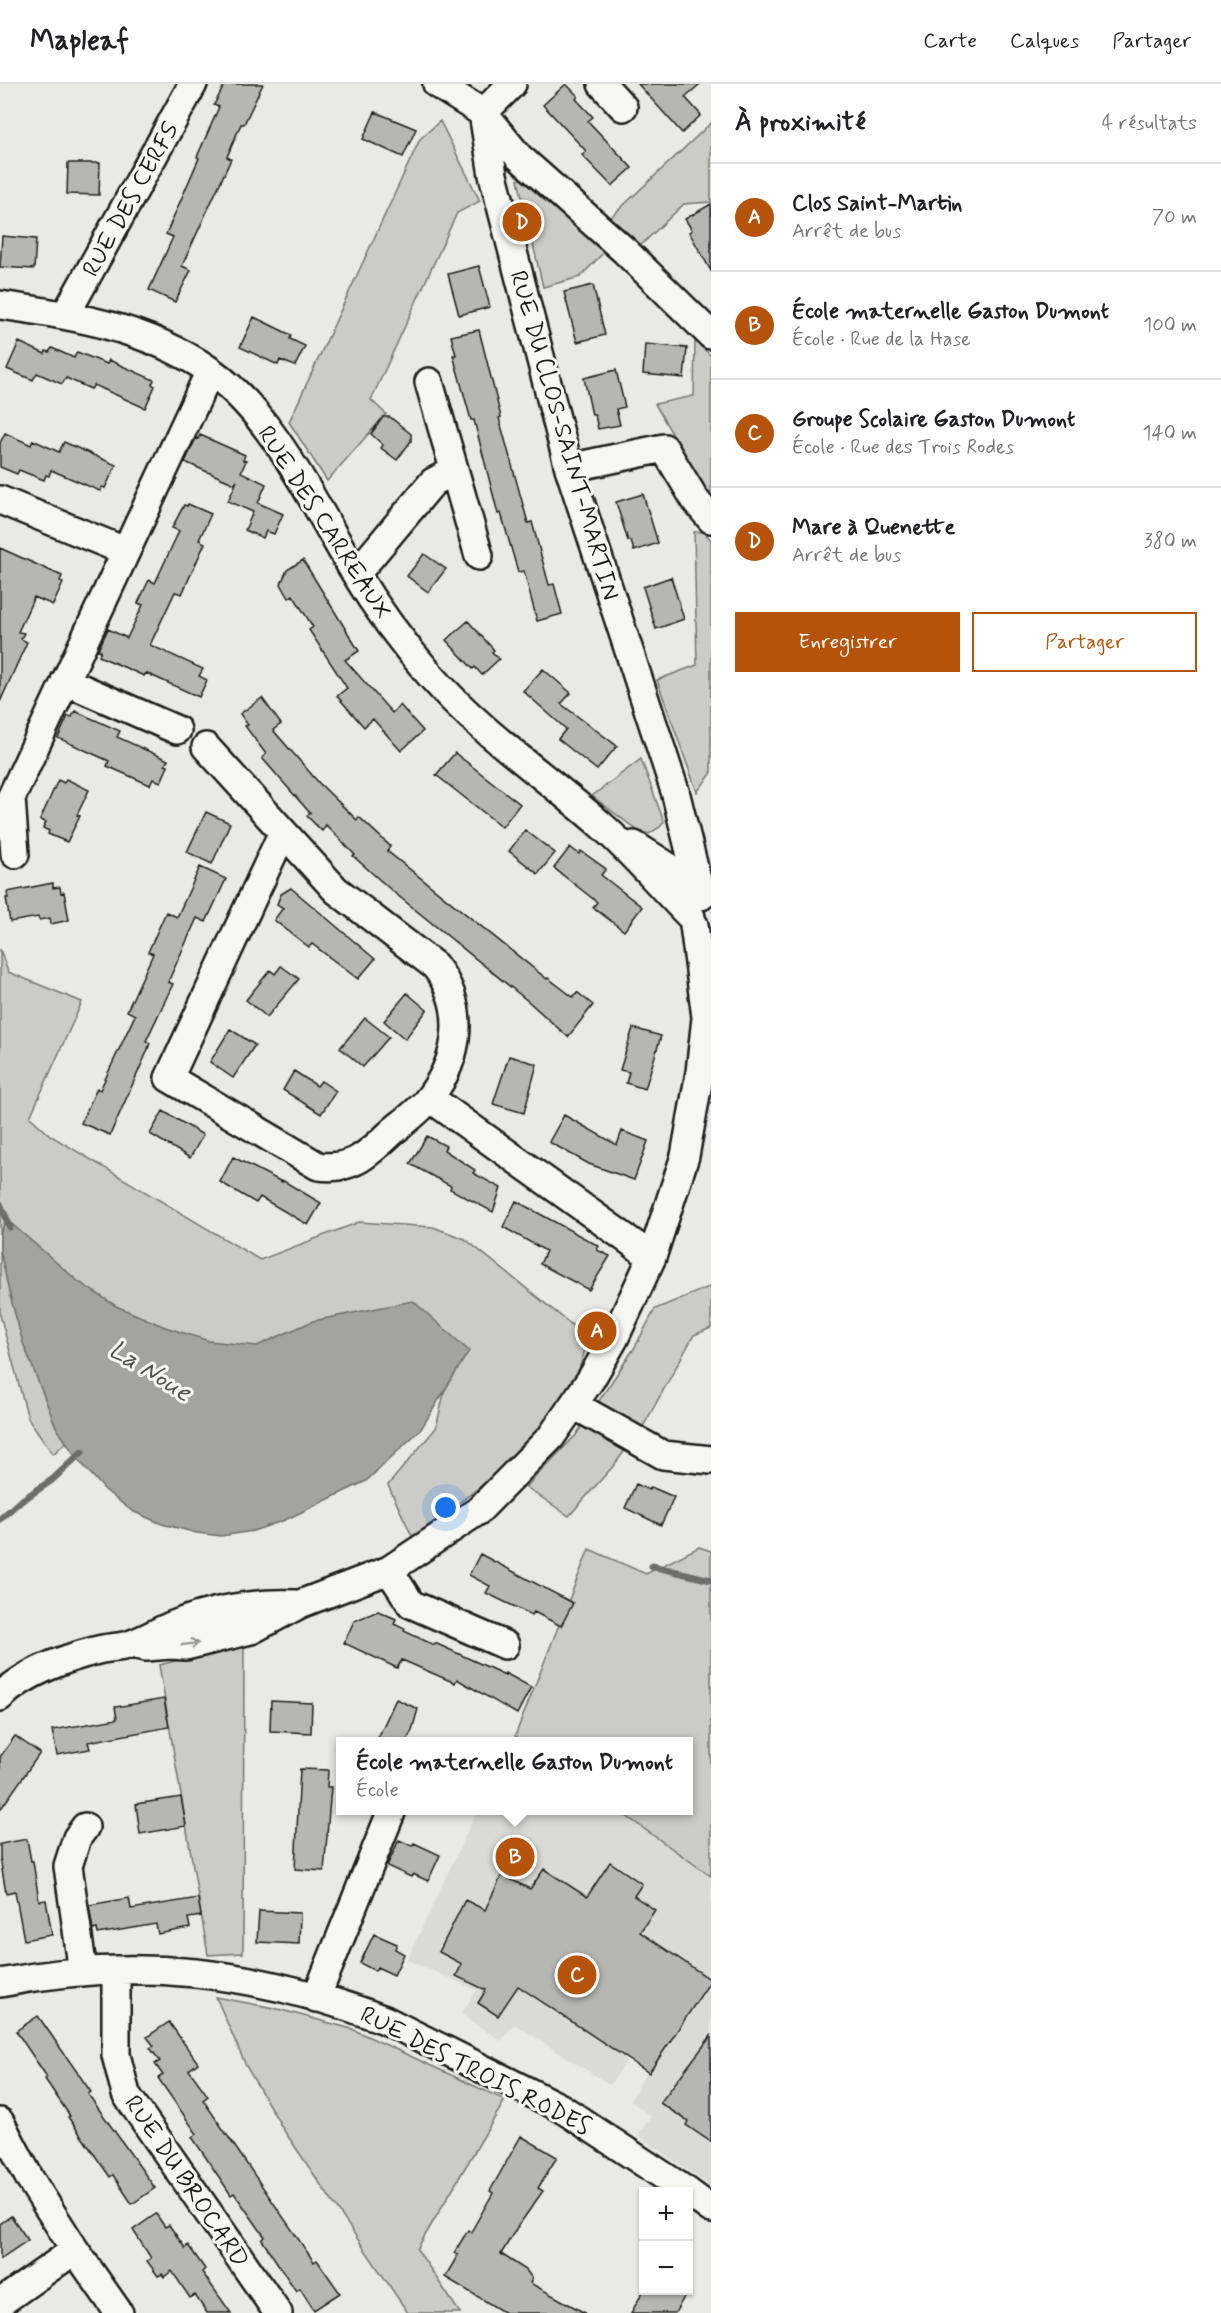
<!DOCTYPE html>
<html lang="fr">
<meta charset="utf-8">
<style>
body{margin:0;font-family:Mynerve,sans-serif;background:#f2f2f2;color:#202124}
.controls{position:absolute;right:18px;bottom:18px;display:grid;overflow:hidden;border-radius:0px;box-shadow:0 2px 4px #0004}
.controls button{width:54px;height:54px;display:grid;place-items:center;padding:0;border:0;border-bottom:2px solid #e0e0e0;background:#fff;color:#202124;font:30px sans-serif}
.you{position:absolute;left:446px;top:1424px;width:21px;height:21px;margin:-15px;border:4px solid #fff;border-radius:50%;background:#1a73e8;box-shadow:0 0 0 9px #1a73e833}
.badge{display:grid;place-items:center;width:39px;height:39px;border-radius:50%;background:#b45309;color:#fff;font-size:20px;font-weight:700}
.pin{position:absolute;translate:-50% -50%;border:3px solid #fff;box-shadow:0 2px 6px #0006}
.popup{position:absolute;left:336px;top:1653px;width:357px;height:78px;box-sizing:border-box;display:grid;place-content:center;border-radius:0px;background:#fff;filter:drop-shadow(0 2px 4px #0005);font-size:20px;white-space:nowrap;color:#757577}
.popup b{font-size:22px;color:#202124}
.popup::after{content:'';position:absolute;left:50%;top:100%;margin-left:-12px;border:12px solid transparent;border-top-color:#fff}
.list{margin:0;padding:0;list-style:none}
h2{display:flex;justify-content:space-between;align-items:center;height:78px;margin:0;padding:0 24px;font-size:26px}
h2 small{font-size:20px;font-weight:400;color:#757577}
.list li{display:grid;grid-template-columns:39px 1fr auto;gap:18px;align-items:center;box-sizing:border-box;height:108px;padding:0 24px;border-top:2px solid #e0e0e0}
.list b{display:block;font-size:22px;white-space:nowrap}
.list p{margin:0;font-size:20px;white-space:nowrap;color:#757577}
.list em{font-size:20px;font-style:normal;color:#757577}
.actions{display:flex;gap:12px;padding:18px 24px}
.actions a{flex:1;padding:14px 0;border:2px solid #b45309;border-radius:0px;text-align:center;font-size:21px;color:#b45309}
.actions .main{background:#b45309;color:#fff}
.map{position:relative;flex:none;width:711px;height:2229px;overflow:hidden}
header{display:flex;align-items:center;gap:36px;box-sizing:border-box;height:84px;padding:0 30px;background:#fff;border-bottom:2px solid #e0e0e0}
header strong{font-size:28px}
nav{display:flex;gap:33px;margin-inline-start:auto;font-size:21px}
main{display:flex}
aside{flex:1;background:#fff}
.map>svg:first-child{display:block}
</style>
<header>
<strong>Mapleaf</strong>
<nav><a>Carte</a><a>Calques</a><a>Partager</a></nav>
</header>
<main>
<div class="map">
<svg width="711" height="2229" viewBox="0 0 711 2229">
<rect width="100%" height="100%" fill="#e9e9e5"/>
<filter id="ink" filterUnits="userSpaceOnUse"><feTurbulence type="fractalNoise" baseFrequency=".0167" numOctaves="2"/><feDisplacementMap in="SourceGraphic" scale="12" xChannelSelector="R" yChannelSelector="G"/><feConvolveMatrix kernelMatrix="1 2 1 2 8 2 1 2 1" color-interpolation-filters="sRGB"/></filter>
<g filter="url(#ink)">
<path fill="#dadad6" d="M477,1727h142l92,65v311l-73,-52 13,-18 -21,-17 17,-28 -19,-13 -18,26 -96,-61 -13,17 -40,-27 16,-24 -70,-30z"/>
<path fill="#cbcbc7" stroke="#747472" stroke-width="1.5" d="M440,37l40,80 -23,12 -86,187 15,14 -59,67 -38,-59 131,-283z
M711,39v79l-27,2 -43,41 -31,-27z
M524,93l81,74 -25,26 -37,10 -25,-107z
M695,256l16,16v139l-2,3 -54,-94 39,-8z
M694,448h10l7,8v234l-14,18 -40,-112 40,-15z
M641,675l23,63 -4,5 -11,7 -12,-4 -45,-34z
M0,865l8,23 74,30 -52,115 21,19 209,124 99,-38 74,5 32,12 113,91 7,20 -13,42 -53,65 -106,81 -25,-53 48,-57 16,-69 -367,66 -32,29 -25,-36 -28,-103z
M711,1202v42l-17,7 -49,88 -30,41 -46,52 -43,-29 50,-52 59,-88 20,-38z
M699,1463l12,4v325l-92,-65 70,-1v-68h-166l-8,-6 74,-187 57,25z
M244,1560l-1,309 -35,2 -49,-290z
M216,1913l58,11 78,21 153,71 -88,149 43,64h-52l-125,-184 -37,-63z"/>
<path fill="#a3a3a1" stroke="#6d6d6c" stroke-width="1.5" d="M6,1135l73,63 37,24 49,21 44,14 48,5 56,-25 100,-20 56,50 -48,78 -55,52 -81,39 -32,11 -32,5 -24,-3 -35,-9 -30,-13 -27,-21 -29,-33 -20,-30 -33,-84 -14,-51 -9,-42v-16z"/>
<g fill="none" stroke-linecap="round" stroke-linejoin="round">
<path stroke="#6d6d6c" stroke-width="7" d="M0,1120l10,23
M0,1435l18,-16 34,-23 30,-28
M652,1482l59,14"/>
</g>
<path fill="#b6b6b3" stroke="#1c1c1c" stroke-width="1.5" d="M225,0h38l-19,40h-3l-14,33 4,2 -49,107 9,4 -16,32 -26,-12 24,-53 -7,-3 33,-76 -2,-1 22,-50 -5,-2z
M566,0l12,12 -2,3 17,18 -5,4 44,47 -20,18 -30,-31 4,-4 -43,-46z
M638,0h62l-15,13 16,18 -19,18z
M375,28l41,17 -13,28 -40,-18z
M68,79h32l-1,32 -32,-1z
M711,120v67l-22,-39 3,-2 -7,-11z
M2,152l34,3 -2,30 -34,-2z
M479,182l11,41 -31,8 -11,-41z
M593,201l12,50 -28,7 -13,-50z
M254,233l37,18 -1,4 15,7 -10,20 -15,-6 -2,5 -38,-18z
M479,246l22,87 -2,1 29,105 4,-1 17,63 5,-1 8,30 -25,7 -13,-50 -6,1 -17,-59 -3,1 -24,-94h-3l-18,-65h3l-5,-19z
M19,258l26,12 1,-3 3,1 3,-4 22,10 3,-6 30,12 2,-4 45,20 -2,4 3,2 -10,22 -51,-23 -3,4 -25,-11 -4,6 -25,-11 -4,7 -26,-11z
M645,260l42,4 -3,30 -41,-4z
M616,286l9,37 -9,2 4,16 -22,4 -3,-14h-3l-8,-37z
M383,333h7l21,17v7l-14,19 -16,-12 2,-3 -12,-11z
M5,349l26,12 2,-5 26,12 5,-10 52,23 -11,23 -3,-1 -2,4 -49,-21 -2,6 -3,-1 -2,5 -25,-10 -2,4 -17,-7v-24z
M200,351l45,20 -2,5 3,1 -5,11 25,12 -8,19 25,11 -9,20 -8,-3 -3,7 -18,-8 8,-18 -25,-11 9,-20 -2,3 -50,-22 11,-24 2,1z
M643,410l15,49 -24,8 -3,-10h-3l-12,-39z
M188,420l23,10 -12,26 6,3 -23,51 -7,-2 -25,53 53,24 -4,7 8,4 -8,17 -53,-24 -2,3 -45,-20 2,-5 -3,-1 10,-21 19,9 16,-33 -5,-2 11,-23 6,3 24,-52 -7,-3 12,-23 3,1z
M0,464l62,28 -2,5 3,2 -10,22 -19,-8 -16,35 6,1 -3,6 6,3 -27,60z
M424,470l22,15 -18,23 -21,-16z
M303,476l56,91 -14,9 47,53 8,-8 23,26 -22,20 -28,-32 -9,8 -27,-31 10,-8 -38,-58 4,-3 -20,-32 -4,3 -8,-14 6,-14z
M671,493l13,42 -28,10 -13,-42z
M468,537l26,29 -2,2 7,7 -17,16 -7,-8 -2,2 -27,-29z
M543,585l28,24 -10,11 56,42 -20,24 -39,-31 8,-10 -43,-38z
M262,614l19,26 -8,6 46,53 38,37 2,-3 31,29 -3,5 160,128 1,-1 25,19 4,-5 16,13 -25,32 -39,-35 -138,-112 -38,-34 2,-1 -29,-30 -4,6 -15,-15 3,-3 -48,-55 4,-4 -21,-28 3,-1 -8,-11z
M75,627l45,20 -3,6 51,23 -3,5 3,1 -7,16 -8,-3 -3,6 -43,-19 2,-5 -51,-23 10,-22 4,1z
M455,669l65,51 -18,23 -66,-52z
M66,695l23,11 -12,25 3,1 -13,26 -19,-8 1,-3 -6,-3 3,-6 -6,-2 18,-40 6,3z
M206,728l24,11 -18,41 -25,-12z
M525,746l30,23 -17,21 -29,-23z
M570,763l9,7 2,-3 25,18 -5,6 41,32 -18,24 -31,-24 4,-5 -43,-34z
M200,783l26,12 -20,43 -9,-4 -29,64 5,2 -27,57 4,2 -3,9 -37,83 -29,-12 16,-35 3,2 35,-75 -8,-4 26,-57 -5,-2 18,-40 11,5z
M53,799v5l7,-1 1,6 3,-1 5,28 -18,4 -1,-6 -11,2 -1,-3 -28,5 -4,-24h2l-1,-6z
M291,804l84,71 -17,20 -46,-35 -3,3 -35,-27 9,-12 -6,-4 4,-10z
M281,882l18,13 -32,38 -21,-17 24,-30 5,4z
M407,909l20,17 -22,29 -21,-18z
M365,934l24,19 -26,30 -23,-19z
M633,944l28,8 -16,53 -19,-6 3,-11 -9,-2z
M230,945l25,16 -22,33 -23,-16z
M509,972l28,8 -13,49 -31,-9z
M294,987l23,15 4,-5 15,10 -15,23 -38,-24z
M163,1027l40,24 -13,23 -40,-24z
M564,1031l53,30 5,-14 26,10 -14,39 -45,-16 -40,-22z
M427,1052l19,10 -2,4 31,20 -2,3 28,15 -8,24 -43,-23 1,-3 -41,-22z
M233,1073l49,25v-2l39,23 -13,22 -48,-28 -4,6 -36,-21z
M516,1117l83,45 -2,4 13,6 -21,34 -49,-26 6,-13 -43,-24z
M636,1400l13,6 2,-3 23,10 -13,28 -36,-17z
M480,1470l93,49 -12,23 -27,-14 -2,3 -46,-22 4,-7 -21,-11z
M378,1527l18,8 -2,5 11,5 -1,2 30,14 1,-2 70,32v-2l26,14 -14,27 -60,-35 -2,4 -53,-23 -5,8 -53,-25 10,-22z
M164,1615l5,28 -81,15 2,7 -33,6 -5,-25 65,-11 -2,-12z
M396,1615l22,10 -6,21 -6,12h-30z
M271,1617l41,2 -1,30 -41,-2z
M15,1652l25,17 -40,57v-53z
M300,1685l28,1 -1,17h4l-7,84 -29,-2z
M181,1713l5,29 -46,8 -4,-30z
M27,1755l4,22h2l6,40 7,-1 6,35 -28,5 -9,-49 -9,2 -6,-35v-14z
M399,1756l13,6 2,-3 26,12 -12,26 -15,-7 -2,3 -24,-11z
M610,1778l32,22 -8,12 21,14 -15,22 71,48 -62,93 -131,-87 -20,30 -20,-13 8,-13 -30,-14 6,-12 -23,-12 26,-52 20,10 17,-35 28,14 14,-20 43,28z
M129,1814l2,11 67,-11 3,18 -13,2 2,10 -32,6 -2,-10 -58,10 -1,-5 -4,1 -4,-25z
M259,1827l41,2 -1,31 -42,-2z
M374,1850l23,10 -2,5 9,5 -10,21 -17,-8 -2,4 -15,-8z
M38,1932l53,76 -3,2 67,94 -23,16 -19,-29 -3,2 -42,-60 2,-1 -25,-37 2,-2 -31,-46z
M169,1938l29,41 -9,7 19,26 -5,4 111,162 3,-2 23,33 -26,17 -14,-22 -4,3 -34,-51 3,-3 -31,-44 -3,2 -39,-58 5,-3 -39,-56 5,-3 -8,-11 5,-3 -10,-13 4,-2 -7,-9z
M711,1952v106l-25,-17 2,-4 -28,-18z
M521,2052l36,21 -19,31 5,3 -27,38 -15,25 25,16 6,8 -2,5 55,30h-80l-60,-36 13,-22 -4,-2 14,-23 3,2 22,-39 -3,-2z
M156,2130l9,13 4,-2 16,23 3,-3 17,24 -3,3 29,41h-24l-12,-18 -5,3 -18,-27 -8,6 -2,-3 -4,2 -11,-15 4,-3 -18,-28z
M11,2132l17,24 -28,19v-35z
M644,2206h44l-13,23h-44z"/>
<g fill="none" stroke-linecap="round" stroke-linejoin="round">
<g stroke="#1c1c1c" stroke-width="32">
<path id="street" d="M437,0l46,29 36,44 106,94 86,84
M602,0l21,23
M483,29l10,62 76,293 106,323 26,105
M483,29l29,-29
M0,221c72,10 148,23 209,65 64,44 106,136 145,201 22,37 49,73 77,105 50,57 113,99 170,149 32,28 60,62 90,92
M66,230l127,-230
M429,298l50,174
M569,384l95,-20 32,53 15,18
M0,416l125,51
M356,490l77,-92 21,-11
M65,597l112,49
M206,663l130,143 99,76c32,41 25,91 -5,131 -9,13 -25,24 -37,34 -24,22 -40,40 -75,35l-149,-88 114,-246
M634,761l71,45
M15,770l-4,-56 199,-427
M694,841l12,92
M430,1014l222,159
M574,1321l89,50 48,5
M389,1486l22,34 94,41
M132,1560l14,3 24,-2 16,1 65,-16 49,-26 89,-34 89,-59 73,-74 40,-58 23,-40 38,-82 33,-101 15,-84 6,-54 5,-20
M0,1613c24,-24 66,-39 98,-47 12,-3 25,-2 36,-7 13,-5 25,-12 37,-17 38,-16 84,-24 125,-22
M116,1886v85l10,39 152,219
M83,1888l-15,-106 9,-28 8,-11
M0,1899c136,-27 257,-12 385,37l176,88 127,84
M316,1914l76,-188
M0,2038l30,57 45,71 44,63
M688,2108l23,17
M0,2219l75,-53"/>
</g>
<use href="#street" stroke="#f6f6f2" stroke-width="27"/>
</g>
<defs><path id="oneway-shaft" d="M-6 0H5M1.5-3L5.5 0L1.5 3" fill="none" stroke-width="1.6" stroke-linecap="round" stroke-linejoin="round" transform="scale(1.5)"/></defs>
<use stroke="#949492" href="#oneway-shaft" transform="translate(190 1560) rotate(-7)"/>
</g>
<g text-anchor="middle" stroke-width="6" stroke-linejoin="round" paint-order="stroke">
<g font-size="24" fill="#1c1c1c" stroke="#f6f6f2">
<text transform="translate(130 115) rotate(-61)" y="8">RUE DES CERFS</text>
<text transform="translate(565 351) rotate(74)" y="8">RUE DU CLOS-SAINT-MARTIN</text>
<text transform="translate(325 438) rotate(57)" y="8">RUE DES CARREAUX</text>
<text transform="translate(476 1986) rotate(27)" y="8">RUE DES TROIS RODES</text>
<text transform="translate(187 2097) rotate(56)" y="8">RUE DU BROCARD</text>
</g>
<g font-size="26" font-style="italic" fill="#525251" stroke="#f6f6f2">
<text transform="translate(151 1286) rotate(32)" y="9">La Noue</text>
</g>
</g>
</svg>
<div class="controls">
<button>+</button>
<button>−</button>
</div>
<div class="you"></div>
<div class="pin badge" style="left:597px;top:1247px">A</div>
<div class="pin badge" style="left:515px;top:1773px">B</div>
<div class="popup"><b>École maternelle Gaston Dumont</b>École</div>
<div class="pin badge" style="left:577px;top:1891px">C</div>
<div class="pin badge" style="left:522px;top:138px">D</div>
</div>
<aside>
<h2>À proximité<small>4 résultats</small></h2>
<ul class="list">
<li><span class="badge">A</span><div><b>Clos Saint-Martin</b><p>Arrêt de bus</p></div><em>70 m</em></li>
<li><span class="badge">B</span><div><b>École maternelle Gaston Dumont</b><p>École · Rue de la Hase</p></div><em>100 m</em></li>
<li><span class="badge">C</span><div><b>Groupe Scolaire Gaston Dumont</b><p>École · Rue des Trois Rodes</p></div><em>140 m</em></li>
<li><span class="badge">D</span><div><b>Mare à Quenette</b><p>Arrêt de bus</p></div><em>380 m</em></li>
</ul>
<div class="actions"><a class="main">Enregistrer</a><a>Partager</a></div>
</aside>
</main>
